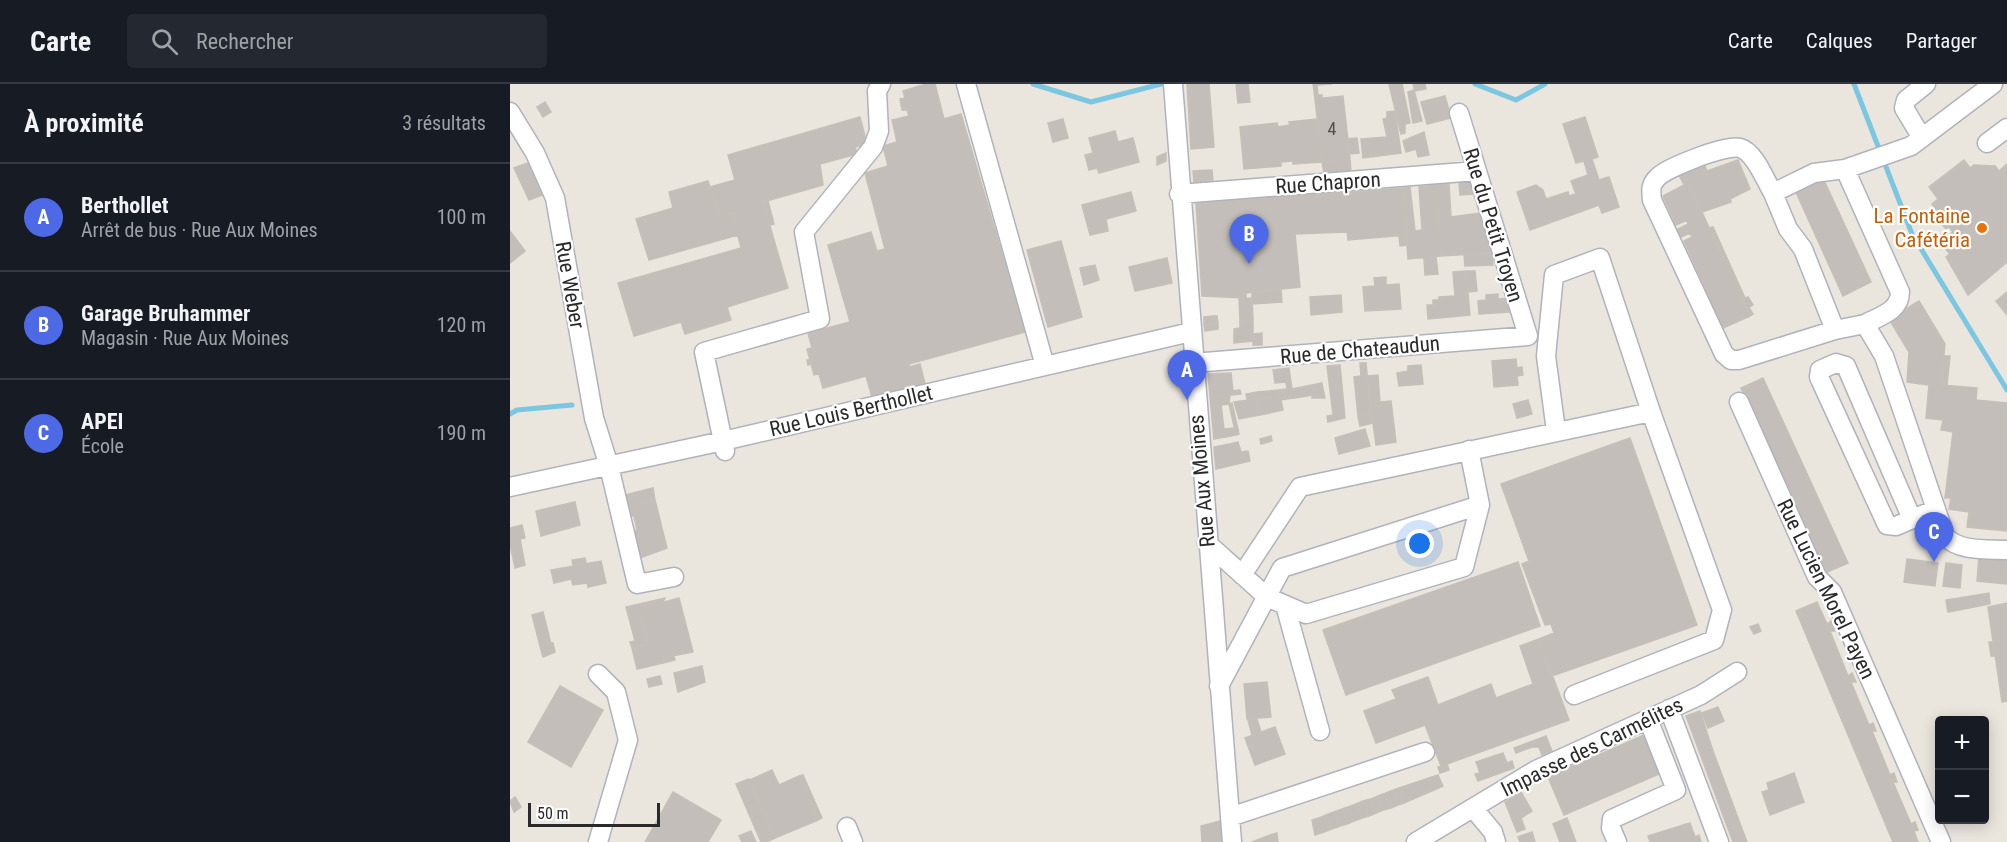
<!DOCTYPE html>
<html lang="fr">
<meta charset="utf-8">
<style>
body{margin:0;font-family:"Roboto Condensed",sans-serif;background:#242831;color:#f1f3f6}
.controls{position:absolute;right:18px;bottom:18px;display:grid;overflow:hidden;border-radius:6px;box-shadow:0 3px 15px #0003}
.controls button{width:54px;height:54px;display:grid;place-items:center;padding:0;border:0;border-bottom:2px solid #363941;background:#171b24;color:#f1f3f6;font:30px sans-serif}
.scale{position:absolute;left:18px;bottom:15px;width:132px;box-sizing:border-box;padding-left:6px;border:3px solid #2a2a2a;border-top:0;font-size:16px;line-height:21px;white-space:nowrap;color:#2a2a2a;-webkit-text-stroke:4px #fff;paint-order:stroke}
.you{position:absolute;left:910px;top:460px;width:21px;height:21px;margin:-15px;border:4px solid #fff;border-radius:50%;background:#1a73e8;box-shadow:0 0 0 9px #1a73e833}
.badge{display:grid;place-items:center;width:39px;height:39px;border-radius:50%;background:#4e69e6;color:#fff;font-size:20px;font-weight:700}
.pin{position:absolute;translate:-50% -50px;filter:drop-shadow(0 2px 3px #0008)}
.pin::after{content:'';position:absolute;top:32px;width:21px;height:18px;background:inherit;clip-path:polygon(0 0,100% 0,50% 100%)}
.list{margin:0;padding:0;list-style:none}
h2{display:flex;justify-content:space-between;align-items:center;height:78px;margin:0;padding:0 24px;font-size:26px}
h2 small{font-size:20px;font-weight:400;color:#9ea1a6}
.list li{display:grid;grid-template-columns:39px 1fr auto;gap:18px;align-items:center;box-sizing:border-box;height:108px;padding:0 24px;border-top:2px solid #363941}
.list b{display:block;font-size:22px;white-space:nowrap}
.list p{margin:0;font-size:20px;white-space:nowrap;color:#9ea1a6}
.list em{font-size:20px;font-style:normal;color:#9ea1a6}
.icon{flex:none;width:33px;height:33px;fill:none;stroke:currentColor;stroke-width:2;stroke-linecap:round;stroke-linejoin:round}
.map{position:relative;flex:none;width:1497px;height:758px;overflow:hidden}
header{display:flex;align-items:center;gap:36px;box-sizing:border-box;height:84px;padding:0 30px;background:#171b24;border-bottom:2px solid #363941}
header strong{font-size:28px}
nav{display:flex;gap:33px;margin-inline-start:auto;font-size:21px}
.search{width:420px;height:54px;background:#242831;display:flex;align-items:center;gap:15px;box-sizing:border-box;padding:0 21px;border-radius:6px;color:#9ea1a6;font-size:22px}
main{display:flex}
aside{flex:1;background:#171b24}
.map>svg:first-child{display:block}
</style>
<header>
<strong>Carte</strong>
<div class="search"><svg class="icon" aria-label="search" viewBox="0 0 24 24"><circle cx="10" cy="10" r="6"/><path d="M15 15l6 6"/></svg>Rechercher</div>
<nav><a>Carte</a><a>Calques</a><a>Partager</a></nav>
</header>
<main>
<aside>
<h2>À proximité<small>3 résultats</small></h2>
<ul class="list">
<li><span class="badge">A</span><div><b>Berthollet</b><p>Arrêt de bus · Rue Aux Moines</p></div><em>100 m</em></li>
<li><span class="badge">B</span><div><b>Garage Bruhammer</b><p>Magasin · Rue Aux Moines</p></div><em>120 m</em></li>
<li><span class="badge">C</span><div><b>APEI</b><p>École</p></div><em>190 m</em></li>
</ul>
</aside>
<div class="map">
<svg width="1497" height="758" viewBox="0 0 1497 758">
<rect width="100%" height="100%" fill="#eae5dd"/>
<g fill="none" stroke-linecap="round" stroke-linejoin="round">
<path stroke="#7bc6e1" stroke-width="5" d="M523,0l58,18 70,-18
M965,0l41,16 29,-16
M1344,0l58,150 95,156
M0,330l7,-4 55,-5"/>
</g>
<path fill="#c3beb9" stroke="#c5c0b7" stroke-width="1.5" d="M416,0h9l9,35 17,-5 64,218 -116,32 1,3 10,-3 5,20 -53,13 -6,-21 -43,12 -4,-14 -5,1 -3,-11 -3,1 -1,-5h3l-3,-11 5,-1 -4,-15 42,-11 -22,-77 43,-13 6,19 8,-2 -20,-76 23,-7 -5,-20 14,-4 -5,-22 17,-4 -2,-6h-5l-2,-11 5,-1 -2,-7z
M677,0h22l5,63 -23,2z
M738,0l2,18 -12,1 -2,-18z
M803,0h19l-15,1 1,10h4v3l-7,1z
M879,0h13l8,39 -5,1v9l-4,1z
M903,0h12l1,5 -11,2z
M904,6l8,31 -9,2 -5,-31z
M833,12l7,63 -28,3 -7,-63z
M935,12l6,22 -24,6 -6,-22z
M35,18l6,10 -8,5 -6,-10z
M885,27l6,42 -38,5 -2,-19 26,-2 -4,-18 4,-1v-6z
M350,33l7,27 -12,3 2,7 -37,10 3,21 -60,17 25,86 -61,19 4,13 -46,14 -4,-12 -47,14 -16,-53 123,-35 -9,-35 -13,4 -9,-30 25,-7 -7,-25z
M1075,33l13,40 -6,2 7,21 10,-3 10,30 -17,6 -3,-8 -69,25 -13,-38 19,-7 7,5 3,9 22,-7 1,4 7,-2 -5,-13 17,-6 -4,-14 -8,2 -13,-39z
M553,35l5,19 -15,4 -5,-19z
M807,35l5,43 -29,2v-3l-12,1v4l-37,3 -4,-42 37,-4 1,4 12,-2 -1,-3z
M605,47l3,11 15,-4 6,24 -40,11 -2,-5 -8,2 -4,-15 8,-2 -4,-15z
M914,48l5,23 -11,2 -2,-8 -10,3 -3,-11z
M847,54l2,15 -10,1 -2,-15z
M656,69v8l-9,4v-8z
M840,75l1,12 -27,2 -2,-11z
M1228,76l12,29 -20,10 1,3 -29,10 -19,-41 20,-10 4,10z
M1454,76l6,8 4,-3 21,1 4,5 8,-7v98l-39,33 -22,-38 4,-3 -10,-12 20,-16 -4,-5 -10,8 -11,-13 4,-2 -7,-10 6,-5 -9,-12z
M18,79l14,32 -13,5 -15,-32z
M702,86l1,11 -19,1 -1,-11z
M1173,87l67,145 -27,12 -3,-7 -3,1 -4,-9 3,-1 -32,-71 8,-4 -2,-4 -11,5 -3,-8 12,-6 -1,-4 -11,5 -13,-29 21,-11 -6,-12z
M1312,92l49,106 -28,14 -49,-108z
M198,97l11,36 13,-4 6,22 -89,25 -13,-41 37,-11 -4,-16z
M949,99l12,1 3,10 -14,1z
M939,100l2,33 29,-4 12,40 -51,3 -5,-71z
M926,101l5,71 -33,3 -5,-71 7,-1 5,44 7,-1 -3,-43z
M893,104l3,47 -58,5 -1,-8 -52,2 5,53 -54,6v5l-44,-2 -6,-93z
M621,108l5,19 -30,8 2,12 -18,4 -8,-30z
M258,117l6,23 -4,1 -7,-23z
M1446,137l4,5 -7,6 -4,-5z
M1203,143l32,71 3,-1 5,8 -4,2 4,7 -3,2 -41,-88z
M0,147l15,20 -15,12z
M896,151l1,10 -7,1 -1,-10z
M551,157l21,76 -34,10 -21,-77z
M982,169l1,12 -28,1 -1,-11z
M926,173l2,17 -13,1 -1,-17z
M657,174l5,25 -37,8 -6,-24z
M585,181l4,15 -15,5 -4,-17z
M956,187l4,44 -42,4 -1,-14h6v-5h6v-3l16,-1 -2,-24z
M956,187h9l2,20 -9,1z
M876,193v8l13,-1 2,25 -36,2 -2,-24 12,-1 -1,-8z
M771,206l1,12 -30,2v-11z
M1497,208v23l-11,-14z
M988,210v5l9,-1 2,14 -30,2 -1,-13 8,-1v-5z
M831,211l1,17 -31,3 -1,-18z
M742,214l1,22 -13,1 -1,-22z
M1409,217l26,43 -4,41 36,3 -1,12 31,3v128l-40,-4 2,-15 -20,-3 2,-11h-6l8,-66 -12,-2 2,-10 -17,-2 3,-33 -22,-3 2,-30 -20,-33z
M703,232h4l1,7 -14,1v-7z
M743,236v21l-19,2v-14l6,-1v-7z
M708,239v6l-13,2 -1,-7z
M752,249v12h-9v-11z
M1434,272h6l-3,29h-6z
M1006,275l1,9 5,-1 1,8 -6,1 1,9 -24,2 -2,-26z
M850,279h6l5,51 -13,2 -4,-39 7,-1z
M830,281l5,53 -17,4 -1,-6 6,-1 -6,-49z
M911,281l2,19 -24,2 -2,-13 11,-2v-5z
M779,284l3,21h-5l-1,-7 -11,1 -2,-13z
M721,289l2,18 7,-1 1,4 -31,3 -2,-23z
M868,291l1,15h-10l-2,-14z
M1253,294l85,185 -23,10 -84,-185z
M812,299l1,6 -30,4 -1,-4z
M777,305h5l-2,7 -10,2 -1,-8z
M813,305l2,9h-13v-3l-11,2v-5z
M769,306l1,5 -22,4v-7z
M859,306h10l1,12 -10,1z
M748,308v7l-11,1 -1,-6z
M791,308v5l-21,3v-2l10,-2v-3z
M720,311l-1,9 -8,1 4,32 -11,2 -4,-42z
M770,311l3,15 -23,5 -2,-16z
M748,315l2,16 -21,4 -5,-17z
M1018,316l4,14 -15,4 -4,-14z
M881,317l5,41 -20,3 -6,-42z
M722,319l7,31 -3,1 -7,-31z
M861,330l2,9 -13,3 -2,-10z
M724,344l2,7 -11,2 -1,-8z
M855,345l5,17 -31,8 -4,-16z
M761,352l1,5 -11,3 -1,-5z
M1120,354l67,187 -145,51 -13,-37 15,-6 -3,-9 -6,1 -23,-61 7,-3 -28,-77z
M728,358l3,10 7,-1 2,10 -34,8 -2,-22z
M143,404l2,12 -27,6 -3,-11z
M145,416l12,48 -27,10 -6,-27 3,-1 -3,-14h-3l-3,-10z
M65,418l5,23 -39,11 -5,-25z
M12,441l3,13 -5,1 5,26 -10,3 -5,-24v-16z
M1469,472l28,3v25l-30,-3z
M75,474l1,5 -13,2 -1,-5z
M1397,475l31,4 -3,23 -31,-4z
M91,477l5,22 -18,4 -1,-4 -14,2 -2,-6 -17,4 -3,-13z
M1008,478l22,64 -194,69 -23,-65z
M1436,479l16,2 -2,23 -17,-2z
M1479,509l1,11 -42,8 -2,-12z
M155,514l-3,6 -23,5 9,35 -16,4 -2,-6 5,-1 -9,-34z
M169,514l14,54 -31,6 1,5 -26,6 -5,-21 16,-4 -9,-35z
M1307,518l10,22 4,-3 4,10h-5l18,45 4,-3 4,9h-5l18,43 4,-2 3,8h-4l18,44 4,-2 3,9h-4l18,42 4,-2 3,8 -4,1 4,11h-25l-97,-231z
M1497,519v98l-5,1 -14,-95z
M33,528l8,32 -11,2 -8,-31z
M1248,540l3,7 -7,3 -4,-7z
M1029,555l30,81 -122,44 2,6 -9,3 -2,-6 3,-1 -16,-41 -49,18 -12,-32 32,-12 -4,-9 36,-13 10,28 53,-21 5,14 37,-14 -13,-38z
M1479,558h4l2,14h-4z
M43,559l2,9 -12,5 -3,-11z
M157,572h7l1,4 -12,3 -1,-5z
M192,582l3,16 -27,10 -4,-19z
M150,592l2,8 -13,3 -2,-8z
M757,598l4,35 -24,2 -3,-35z
M50,602l43,24 -32,57 -43,-25z
M1208,623l6,14 -16,7 -6,-15z
M1190,627l13,40 34,91h-14l-47,-126z
M747,635l4,13 -9,3 -4,-15z
M765,643l10,27 -30,11 -10,-27z
M1134,651l17,38 -97,42 -16,-38z
M1036,652l6,15 -10,4 -3,-8h-7l-16,6 -2,-5z
M993,669l4,10 5,-2 2,7 -36,13 -3,-7 5,-1 -4,-11z
M262,686l7,15 20,-9 19,44 -43,18 -25,-58z
M1284,689l10,29 -34,13 -8,-23 7,-2 -2,-7z
M293,691l19,43 -4,2 -19,-44z
M928,691l5,11 -39,17 -5,-15z
M239,695l26,59 -8,4h-6l-25,-58z
M889,704l5,15 -6,2 -5,-15z
M883,706l5,15 -7,3 -5,-15z
M163,708l48,28 -13,22h-63z
M1011,708l11,19 -11,7 4,11 -8,3 -12,-30z
M876,709l5,15 -8,2 -5,-14z
M868,712l5,14 -7,3 -5,-14z
M5,713l6,10 -7,5 -4,-11z
M861,715l5,14 -7,3 -6,-15z
M853,717l6,15 -7,2 -6,-14z
M846,720l6,14 -8,3 -6,-14z
M838,723l6,14 -7,3 -5,-15z
M832,725l5,15 -7,2 -6,-14z
M824,728l6,14 -8,3 -6,-14z
M816,731l6,14 -8,3 -5,-14z
M809,734l5,14 -9,3 -3,-15z
M1057,734l9,24h-16l-7,-18z
M710,737l2,21h-20l-1,-16z
M1180,739l5,14 4,-2 2,7h-51l-2,-6z
M241,747l5,11h-14l-3,-6z
M1022,748l3,10h-15l-2,-5z
M767,749l1,9h-7l-1,-7z
M760,751l1,7h-19z"/>
<g fill="none" stroke-linecap="round" stroke-linejoin="round">
<g stroke="#b0b3bc" stroke-width="21">
<path id="minor" d="M456,0l79,282
M663,0l59,758
M1483,0l-82,62 -66,23 -31,4 -41,20c-8,-13 -18,-41 -33,-45 -13,-4 -75,20 -83,30 -7,7 -6,13 -5,22l72,154 7,6h8l96,-30 30,-6 19,32 61,180c13,16 43,13 62,14
M0,28l25,41 20,45 39,220 15,48 28,118 37,-7
M1412,54l-18,-30 2,-8 20,-16
M1477,59l20,-15
M1335,85l55,123c0,19 -20,24 -35,32
M1263,109l15,36 15,20 32,81
M669,110l298,-23
M683,279l335,-27 -69,-223
M1229,318l78,175 15,15 109,250
M1046,347l-10,-75 8,-81 46,-17 51,154
M959,366l11,55
M215,367l-21,-99 116,-33 -16,-87 69,-85 6,-16 -2,-40 4,-7
M0,403l213,-46 468,-109
M1402,435l-66,-153 -10,-3 -16,7 -1,7 68,148 9,1 40,-17
M697,459l60,54 39,17 158,-47 16,-62 -198,63 -63,118
M732,491l58,-88 351,-75 71,198 -8,30 -140,55
M775,521l35,126
M1159,625l50,133
M963,724l20,24 3,10
M720,733l195,-65
M337,743l6,15
M88,758l30,-102 -12,-48 -18,-18
M906,758l120,-72 165,-75 36,-23
M1107,758l-6,-14 1,-9 64,-29 -28,-71"/>
</g>
<use href="#minor" stroke="#fff" stroke-width="18"/>
</g>
<circle fill="#e8710a" stroke="#fff" stroke-width="2" cx="1472" cy="144" r="6"/>
<g text-anchor="middle" stroke-width="4.5" stroke-linejoin="round" paint-order="stroke">
<g font-size="18" fill="#504f4e">
<text x="822" y="51">4</text>
</g>
<g font-size="21" fill="#2a2a2a" stroke="#fff">
<text transform="translate(818 99) rotate(-4)" y="7">Rue Chapron</text>
<text transform="translate(983 141) rotate(73)" y="7">Rue du Petit Troyen</text>
<text transform="translate(60 201) rotate(80)" y="7">Rue Weber</text>
<text transform="translate(850 266) rotate(-5)" y="7">Rue de Chateaudun</text>
<text transform="translate(341 327) rotate(-13)" y="7">Rue Louis Berthollet</text>
<text transform="translate(692 397) rotate(-95)" y="7">Rue Aux Moines</text>
<text transform="translate(1316 505) rotate(64)" y="7">Rue Lucien Morel Payen</text>
<text transform="translate(1082 663) rotate(-26)" y="7">Impasse des Carmélites</text>
</g>
<g font-size="21" fill="#c56008" stroke="#fff" text-anchor="end">
<text x="1460" y="139">La Fontaine<tspan x="1460" dy="24">Cafétéria</tspan></text>
</g>
</g>
</svg>
<div class="controls">
<button>+</button>
<button>−</button>
</div>
<div class="scale">50 m</div>
<div class="you"></div>
<div class="pin badge" style="left:677px;top:316px">A</div>
<div class="pin badge" style="left:739px;top:180px">B</div>
<div class="pin badge" style="left:1424px;top:478px">C</div>
</div>
</main>
